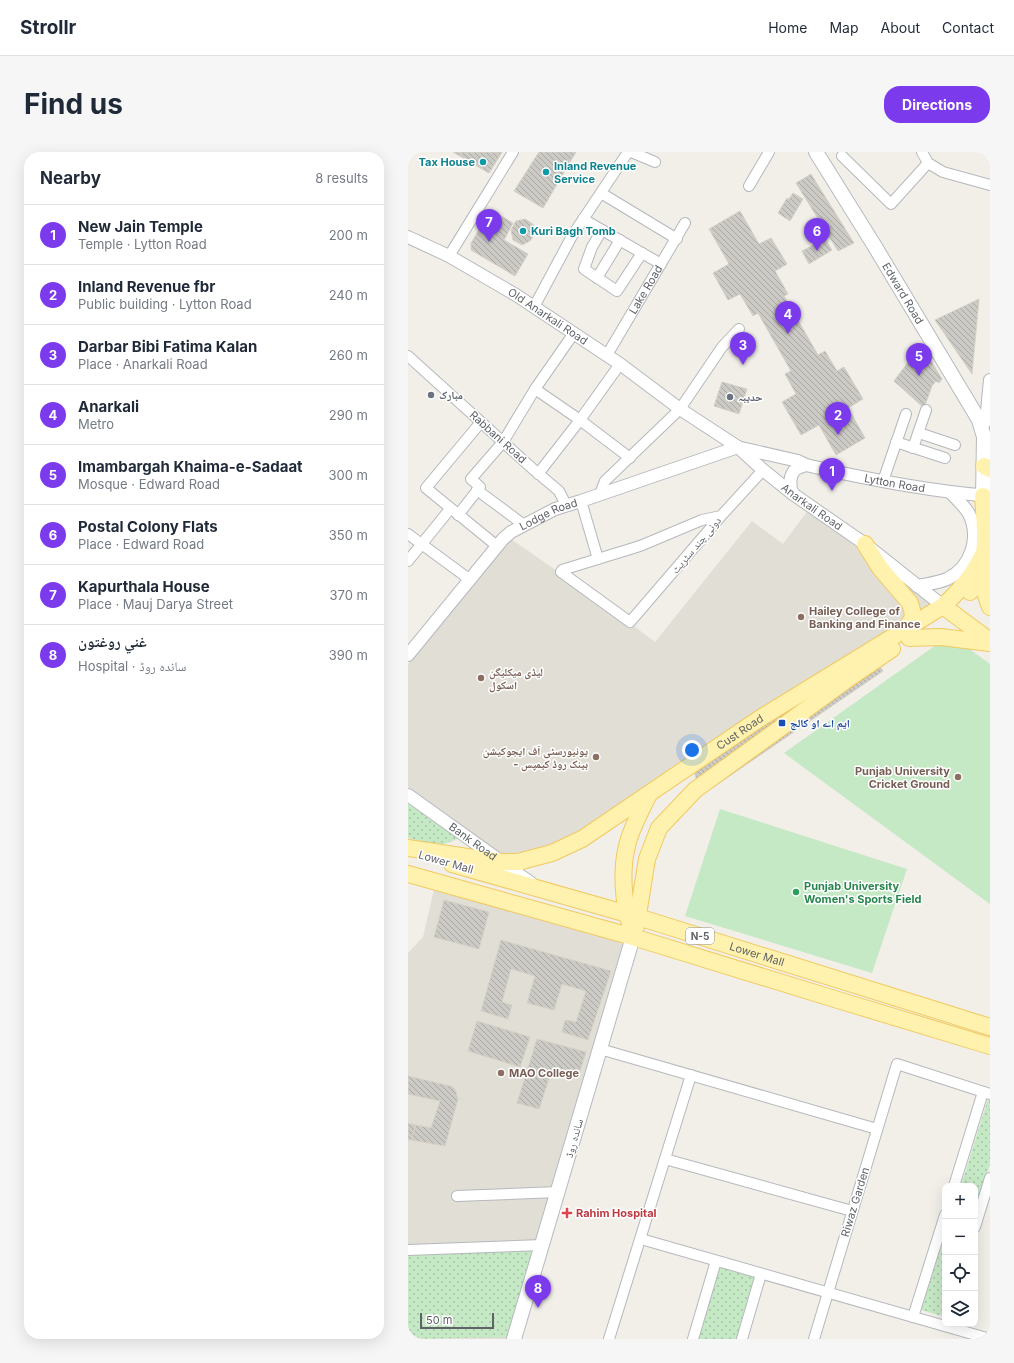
<!DOCTYPE html>
<meta charset="utf-8">
<style>
body{margin:0;font-family:Inter,"Noto Naskh Arabic",sans-serif;background:#f6f6f7;color:#1f2937}
.controls{position:absolute;right:12px;bottom:12px;display:grid;overflow:hidden;border-radius:8px;box-shadow:0 4px 16px #0002}
.controls button{width:36px;height:36px;display:grid;place-items:center;padding:0;border:0;border-bottom:1px solid #e0e1e3;background:#fff;color:#1f2937;font:20px sans-serif}
.scale{position:absolute;left:12px;bottom:10px;width:74px;box-sizing:border-box;padding-left:4px;border:2px solid #5f6368;border-top:0;font-size:11px;line-height:14px;white-space:nowrap;color:#5f6368;-webkit-text-stroke:3px #fff;paint-order:stroke}
.you{position:absolute;left:284px;top:598px;width:14px;height:14px;margin:-10px;border:3px solid #fff;border-radius:50%;background:#1a73e8;box-shadow:0 0 0 6px #1a73e833}
.badge{display:grid;place-items:center;width:26px;height:26px;border-radius:50%;background:#7c3aed;color:#fff;font-size:13px;font-weight:700}
.pin{position:absolute;translate:-50% -33px;filter:drop-shadow(0 1px 2px #0008)}
.pin::after{content:'';position:absolute;top:21px;width:14px;height:12px;background:inherit;clip-path:polygon(0 0,100% 0,50% 100%)}
.list{margin:0;padding:0;list-style:none}
h2{display:flex;justify-content:space-between;align-items:center;height:52px;margin:0;padding:0 16px;font-size:17px}
h2 small{font-size:13px;font-weight:400;color:#747a83}
.list li{display:grid;grid-template-columns:26px 1fr auto;gap:12px;align-items:center;box-sizing:border-box;height:60px;padding:0 16px;border-top:1px solid #e0e1e3}
.list b{display:block;font-size:15px;white-space:nowrap}
.list p{margin:0;font-size:13px;white-space:nowrap;color:#747a83}
.list em{font-size:13px;font-style:normal;color:#747a83}
.icon{flex:none;width:22px;height:22px;fill:none;stroke:currentColor;stroke-width:2;stroke-linecap:round;stroke-linejoin:round}
.map{position:relative;flex:none;width:582px;height:1187px;overflow:hidden;border-radius:16px}
header{display:flex;align-items:center;gap:24px;box-sizing:border-box;height:56px;padding:0 20px;background:#fff;border-bottom:1px solid #e0e1e3}
header strong{font-size:19px}
nav{display:flex;gap:22px;margin-inline-start:auto;font-size:14px}
.intro{display:flex;align-items:center;justify-content:space-between;box-sizing:border-box;height:96px;padding:0 24px}
h1{margin:0;font-size:28px}
.button{padding:10px 18px;border-radius:16px;background:#7c3aed;color:#fff;font-size:14px;font-weight:700}
main{display:flex;gap:24px;padding:0 24px}
aside{flex:1;background:#fff;border-radius:16px;box-shadow:0 4px 16px #0002}
.map>svg:first-child{display:block}
</style>
<header>
<strong>Strollr</strong>
<nav><a>Home</a><a>Map</a><a>About</a><a>Contact</a></nav>
</header>
<div class="intro"><h1>Find us</h1><a class="button">Directions</a></div>
<main>
<aside>
<h2>Nearby<small>8 results</small></h2>
<ul class="list">
<li><span class="badge">1</span><div><b>New Jain Temple</b><p>Temple · Lytton Road</p></div><em>200 m</em></li>
<li><span class="badge">2</span><div><b>Inland Revenue fbr</b><p>Public building · Lytton Road</p></div><em>240 m</em></li>
<li><span class="badge">3</span><div><b>Darbar Bibi Fatima Kalan</b><p>Place · Anarkali Road</p></div><em>260 m</em></li>
<li><span class="badge">4</span><div><b>Anarkali</b><p>Metro</p></div><em>290 m</em></li>
<li><span class="badge">5</span><div><b>Imambargah Khaima-e-Sadaat</b><p>Mosque · Edward Road</p></div><em>300 m</em></li>
<li><span class="badge">6</span><div><b>Postal Colony Flats</b><p>Place · Edward Road</p></div><em>350 m</em></li>
<li><span class="badge">7</span><div><b>Kapurthala House</b><p>Place · Mauj Darya Street</p></div><em>370 m</em></li>
<li><span class="badge">8</span><div><b>غني روغتون</b><p>Hospital · ساندہ روڈ</p></div><em>390 m</em></li>
</ul>
</aside>
<div class="map">
<svg width="582" height="1187" viewBox="0 0 582 1187">
<defs>
<pattern id="grass-dots" width="8" height="8" patternUnits="userSpaceOnUse"><rect width="8" height="8" fill="#c5e8c5"/><path d="M2 2h.1M6 6h.1" fill="none" stroke="#a3c0a4" stroke-width="1.8" stroke-linecap="round"/></pattern>
<pattern id="building-back-hatch" width="6" height="6" patternUnits="userSpaceOnUse"><rect width="6" height="6" fill="#cccac5"/><path d="M-1 5l2 2M0 0l6 6M5-1l2 2" fill="none" stroke="#a9a8a4"/></pattern>
</defs>
<rect width="100%" height="100%" fill="#f1efe8"/>
<path fill="#e1ded6" d="M401,357l134,97 -361,233 -79,21 -95,-73v-123l97,-121 6,-4 92,64 52,39 97,-121 31,23z
M28,729l197,56 -119,402h-106v-386l15,-16z"/>
<path fill="url(#grass-dots)" d="M0,651l52,35 -21,8 -31,-8z
M580,947l2,1v64l-15,48v-26h-14z
M537,1083v71l-3,10 -21,-6z
M133,1095l-27,90 -106,2v-87z
M308,1109l45,13 -19,65h-49z"/>
<path fill="#c5e8c5" d="M542,483l40,29v240l-206,-151z
M312,657l187,60 -35,104 -187,-57z"/>
<path fill="url(#building-back-hatch)" stroke="#d6d1c6" d="M45,0h49l-13,21z
M45,0h49l-13,21z
M131,0h37l-33,56 -29,-17z
M403,22l43,69 -16,8 -42,-68z
M385,41l10,6 -13,22 -12,-8 9,-15 2,1z
M83,58l22,13 -9,17 24,14 -13,22 -44,-26v-7z
M332,59l19,33 12,-6 16,26 -12,7 13,23 -4,2 34,59 7,-4 12,20 7,-4 19,32 -15,9 17,30 -29,17 -17,-30 -18,10 -19,-33 14,-8 -11,-20 6,-3 -33,-58 -5,3 -13,-22 -12,6 -15,-27 16,-9 -20,-35z
M117,67l8,5 3,8 -6,9 -8,4 -9,-5 -2,-10 5,-9z
M417,87l7,11 -23,14 -7,-13z
M571,147l-7,75 -37,-54z
M513,193l21,34 -3,4 -3,-2 -4,5 -8,22 -30,-27z
M314,230l25,7 -8,25 -25,-8z
M441,515h31l3,4 -174,119 -2,1 -10,-10 -3,-10 -18,14 -4,-4z
M36,748l45,12 -10,37 -45,-12z
M93,788l110,31 -23,69 -26,-8 3,-12 11,2 10,-31 -24,-7 -8,26 -27,-7 8,-27 -24,-7 -9,33 10,3 -4,14 -27,-8z
M69,869l53,16 -10,30 -52,-16z
M129,887l49,13 -7,22 -26,-7 -14,42 -22,-6z
M0,924l42,10 4,2 2,4 2,7 -13,47 -34,-6 5,-15 15,3 9,-27 -32,-7z
M0,971l8,2 -5,15h-3z"/>
<g fill="none" stroke-linecap="round" stroke-linejoin="round">
<g stroke="#b5b8bc" stroke-width="12">
<g id="minor">
<path d="M223,0l24,10"/>
<path d="M514,0l6,11 15,9 47,13"/>
<path d="M434,4l49,48 37,-41"/>
<path d="M341,34l20,-34"/>
<path d="M193,41l76,46"/>
<path d="M175,67l78,45"/>
<path d="M194,78l-10,17 -8,22 33,22 25,-38"/>
<path d="M41,104l64,-104"/>
<path d="M189,126l23,-38"/>
<path d="M126,155l38,-71 56,-84"/>
<path id="s1" d="M199,203l78,-132"/>
<path d="M0,204l126,114 25,21 7,14"/>
<path d="M127,237l45,31 50,38"/>
<path d="M73,270l-55,66 71,58"/>
<path d="M511,281l36,12"/>
<path d="M488,290l49,16"/>
<path d="M505,296l13,-38"/>
<path d="M130,322l42,-54 40,-56"/>
<path d="M475,329l23,-67"/>
<path d="M69,338l47,35"/>
<path d="M192,342l5,-13 75,-72 42,-62 17,-18"/>
<path d="M173,349l17,58"/>
<path d="M50,363l22,-28 -9,-8 32,-37 32,-53 39,-56"/>
<path d="M313,364l-19,4 -62,26 -78,24 -1,2 69,50 91,-106 42,-46"/>
<path d="M0,382l61,45"/>
<path d="M0,409l42,-52"/>
<path d="M192,897l277,80"/>
<path d="M257,1007l187,52"/>
<path d="M546,1034l29,-94"/>
<path d="M49,1044l101,-4"/>
<path d="M567,1075l15,-49"/>
<path d="M233,1087l349,100"/>
<path d="M0,1098l134,-5"/>
<path d="M505,1165l32,-102"/>
<path d="M201,1187l82,-264"/>
<path d="M285,1187l23,-78"/>
<path d="M334,1187l19,-65"/>
<path d="M406,1187l83,-275 93,30"/>
</g>
</g>
<g stroke="#b5b8bc" stroke-width="14">
<g id="tertiary">
<path id="s2" d="M0,85l41,19 67,39 104,69 60,45 58,38 25,23 30,24 72,50 78,62"/>
<path d="M574,273l4,-4 4,-41"/>
<path id="s3" d="M333,296l57,13 8,4c60,14 122,26 184,31"/>
<path d="M385,342c-4,-7 -4,-19 3,-25 3,-2 7,-3 10,-4"/>
<path d="M509,434c10,-2 21,-3 30,-7 25,-12 34,-43 21,-67 -5,-7 -11,-13 -17,-19"/>
<path id="s4" d="M0,503l95,-116 8,-7 44,-23 26,-8 157,-54"/>
<path id="s5" d="M0,643l123,88"/>
</g>
</g>
<g stroke="#b6babf" stroke-width="16">
<g id="secondary">
<path id="s6" d="M408,0l58,93 105,175 5,17 -1,59"/>
<path d="M106,1187l119,-402"/>
</g>
</g>
<g stroke="#f2c960" stroke-width="18">
<g id="primary">
<path d="M576,314l6,3"/>
<path d="M575,344c1,13 2,27 2,40 0,24 -5,48 5,71"/>
<path d="M457,392l15,24 30,35 3,11 -1,5 -5,8"/>
<path d="M562,440l20,-20"/>
<path d="M535,454l47,35"/>
<path d="M501,486l32,-1 49,6"/>
<path id="s7" d="M0,696l92,14h18l34,-9 30,-14 177,-120 184,-113c23,-21 36,-39 47,-68"/>
<path id="s8" d="M44,712l186,53 352,110"/>
<path d="M0,722l225,63 205,63 152,46"/>
<path d="M222,772c-7,-23 -9,-55 -3,-78 4,-18 14,-35 22,-52"/>
<path d="M228,775l11,-68 12,-31 36,-38 150,-109 47,-32"/>
</g>
</g>
<use href="#minor" stroke="#fff" stroke-width="10"/>
<use href="#tertiary" stroke="#fff" stroke-width="12"/>
<use href="#secondary" stroke="#fff" stroke-width="14"/>
<use href="#primary" stroke="#fff2af" stroke-width="16"/>
</g>
<g fill="#0f9aa8" stroke="#fff" stroke-width="1.5">
<circle cx="75" cy="10" r="4"/>
<circle cx="138" cy="20" r="4"/>
<circle cx="115" cy="79" r="4"/>
</g>
<g fill="#6b7280" stroke="#fff" stroke-width="1.5">
<circle cx="23" cy="243" r="4"/>
<circle cx="322" cy="245" r="4"/>
</g>
<g fill="#8d6e63" stroke="#fff" stroke-width="1.5">
<circle cx="393" cy="465" r="4"/>
<circle cx="73" cy="526" r="4"/>
<circle cx="188" cy="605" r="4"/>
<circle cx="550" cy="625" r="4"/>
<circle cx="93" cy="921" r="4"/>
</g>
<rect fill="#1a4fb4" stroke="#fff" stroke-width="1.5" x="370" y="567" width="8" height="8" rx="2"/>
<circle fill="#2e9e5b" stroke="#fff" stroke-width="1.5" cx="388" cy="740" r="4"/>
<path fill="#e0444e" stroke="#fff" stroke-width="1.5" d="M157 1055h4v4h4v4h-4v4h-4v-4h-4v-4h4z"/>
<g text-anchor="middle" stroke-width="3" stroke-linejoin="round" paint-order="stroke">
<rect fill="#fff" stroke="#8f9295" stroke-width="1" x="278" y="776" width="28" height="16" rx="3"/>
<g font-size="10" font-weight="bold" fill="#5f6368">
<text x="292" y="788">N-5</text>
</g>
<g font-size="11" font-weight="bold" fill="#0d838f" stroke="#fff" text-anchor="start">
<text x="67" y="14" text-anchor="end">Tax House</text>
<text x="146" y="18">Inland Revenue<tspan x="146" dy="13">Service</tspan></text>
<text x="123" y="83">Kuri Bagh Tomb</text>
</g>
<g font-size="11" fill="#5f6368" stroke="#fff">
<text dy="4" stroke="none"><textPath href="#s1" startOffset="76">Lake Road</textPath></text>
<text dy="4" stroke="none"><textPath href="#s6" startOffset="166">Edward Road</textPath></text>
<text dy="4" stroke="none"><textPath href="#s2" startOffset="161">Old Anarkali Road</textPath></text>
<text transform="translate(90 285) rotate(42)" y="4">Rabbani Road</text>
<text dy="4" stroke="none"><textPath href="#s3" startOffset="158">Lytton Road</textPath></text>
<text dy="4" stroke="none"><textPath href="#s2" startOffset="487">Anarkali Road</textPath></text>
<text dy="4" stroke="none"><textPath href="#s4" startOffset="202">Lodge Road</textPath></text>
<text transform="translate(288 393) rotate(-50)" y="4">دونی چند سٹریٹ</text>
<text dy="4" stroke="none"><textPath href="#s7" startOffset="370">Cust Road</textPath></text>
<text dy="4" stroke="none"><textPath href="#s5" startOffset="80">Bank Road</textPath></text>
<text transform="translate(38 710) rotate(16)" y="4">Lower Mall</text>
<text dy="4" stroke="none"><textPath href="#s8" startOffset="318">Lower Mall</textPath></text>
<text transform="translate(166 986) rotate(-74)" y="4">ساندہ روڈ</text>
<text transform="translate(447 1050) rotate(-73)" y="4">Riwaz Garden</text>
</g>
<g font-size="11" font-weight="bold" fill="#5b616d" stroke="#fff" text-anchor="start">
<text x="31" y="247">مبارک</text>
<text x="330" y="249">حدیبہ</text>
</g>
<g font-size="11" font-weight="bold" fill="#785e54" stroke="#fff" text-anchor="start">
<text x="401" y="463">Hailey College of<tspan x="401" dy="13">Banking and Finance</tspan></text>
<text x="81" y="524">لیڈی میکلیگن<tspan x="81" dy="13">اسکول</tspan></text>
<text x="180" y="603" text-anchor="end">یونیورسٹی آف ایجوکیشن<tspan x="180" dy="13">- بینک روڈ کیمپس</tspan></text>
<text x="542" y="623" text-anchor="end">Punjab University<tspan x="542" dy="13">Cricket Ground</tspan></text>
<text x="101" y="925">MAO College</text>
</g>
<g font-size="11" font-weight="bold" fill="#164399" stroke="#fff" text-anchor="start">
<text x="382" y="575">ایم اے او کالج</text>
</g>
<g font-size="11" font-weight="bold" fill="#27864d" stroke="#fff" text-anchor="start">
<text x="396" y="738">Punjab University<tspan x="396" dy="13">Women's Sports Field</tspan></text>
</g>
<g font-size="11" font-weight="bold" fill="#be3a42" stroke="#fff" text-anchor="start">
<text x="168" y="1065">Rahim Hospital</text>
</g>
</g>
</svg>
<div class="controls">
<button>+</button>
<button>−</button>
<button><svg class="icon" aria-label="locate" viewBox="0 0 24 24"><circle cx="12" cy="12" r="6"/><path d="M12 2v4M12 18v4M2 12h4M18 12h4"/></svg></button>
<button><svg class="icon" aria-label="layers" viewBox="0 0 24 24"><path d="M12 4l9 5-9 5-9-5zM3 14l9 5 9-5"/></svg></button>
</div>
<div class="scale">50 m</div>
<div class="you"></div>
<div class="pin badge" style="left:424px;top:339px">1</div>
<div class="pin badge" style="left:430px;top:283px">2</div>
<div class="pin badge" style="left:335px;top:213px">3</div>
<div class="pin badge" style="left:380px;top:182px">4</div>
<div class="pin badge" style="left:511px;top:224px">5</div>
<div class="pin badge" style="left:409px;top:99px">6</div>
<div class="pin badge" style="left:81px;top:90px">7</div>
<div class="pin badge" style="left:130px;top:1156px">8</div>
</div>
</main>
